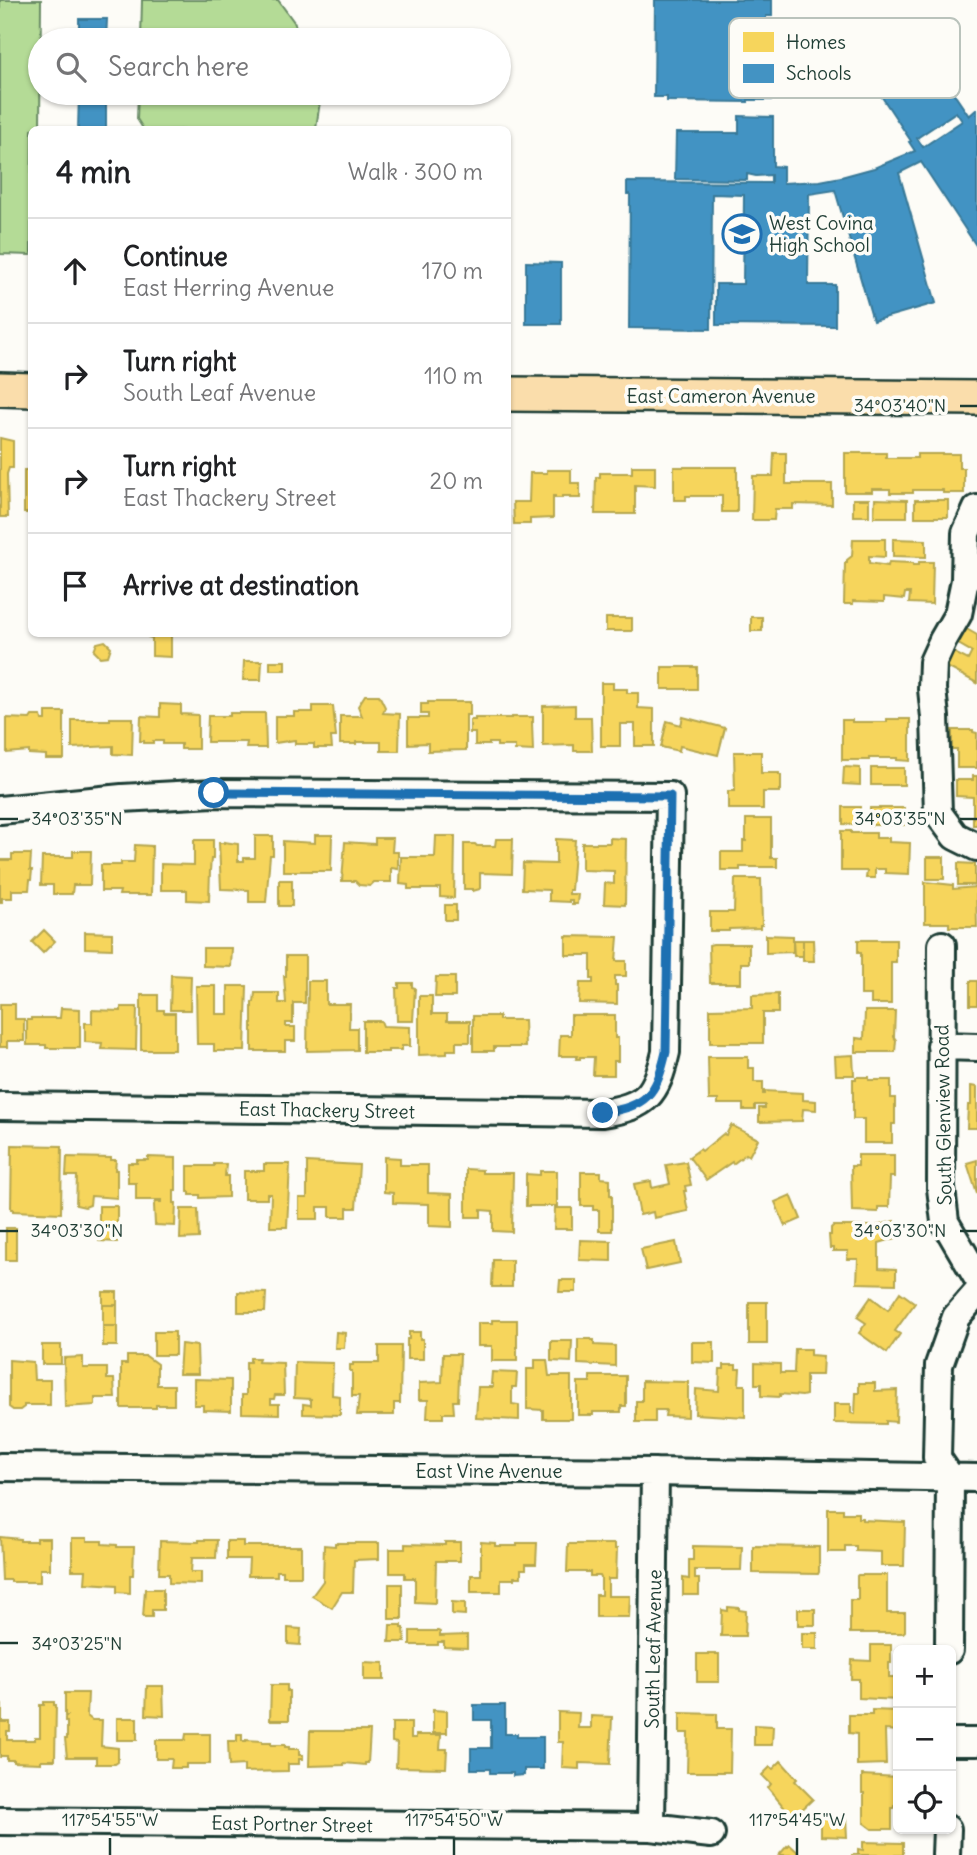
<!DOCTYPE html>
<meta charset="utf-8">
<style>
body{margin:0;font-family:Delius,sans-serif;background:#f6f6f6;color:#202124}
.controls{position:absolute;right:21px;bottom:21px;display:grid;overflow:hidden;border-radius:10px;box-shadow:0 2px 5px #0004}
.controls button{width:63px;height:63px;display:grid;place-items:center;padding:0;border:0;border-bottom:2px solid #e0e0e0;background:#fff;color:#202124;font:35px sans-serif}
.stop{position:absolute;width:21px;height:21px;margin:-16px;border:5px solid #1f6fb2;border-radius:50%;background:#fff}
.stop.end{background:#1f6fb2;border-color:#fff;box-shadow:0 2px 7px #0008}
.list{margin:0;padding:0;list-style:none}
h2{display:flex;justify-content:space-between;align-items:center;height:91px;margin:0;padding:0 28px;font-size:30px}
h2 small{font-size:23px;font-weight:400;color:#757577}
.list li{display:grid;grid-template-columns:46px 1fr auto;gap:21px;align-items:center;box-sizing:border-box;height:105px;padding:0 28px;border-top:2px solid #e0e0e0}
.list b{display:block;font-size:26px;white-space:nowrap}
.list p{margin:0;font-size:23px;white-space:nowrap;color:#757577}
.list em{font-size:23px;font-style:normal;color:#757577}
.icon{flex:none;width:38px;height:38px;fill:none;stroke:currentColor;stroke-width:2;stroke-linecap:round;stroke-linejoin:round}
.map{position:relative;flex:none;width:977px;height:1855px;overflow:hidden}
.search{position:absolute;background:#fff;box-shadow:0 2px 5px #0004;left:28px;top:28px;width:483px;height:77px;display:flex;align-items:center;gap:18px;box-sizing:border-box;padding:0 24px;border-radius:38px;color:#757577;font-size:26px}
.panel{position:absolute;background:#fff;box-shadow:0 2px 5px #0004;left:28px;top:126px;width:483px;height:511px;border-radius:10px}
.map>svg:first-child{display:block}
</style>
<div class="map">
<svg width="977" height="1855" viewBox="0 0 977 1855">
<rect width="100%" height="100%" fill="#fdfcf7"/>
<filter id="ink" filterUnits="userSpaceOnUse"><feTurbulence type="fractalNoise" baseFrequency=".0143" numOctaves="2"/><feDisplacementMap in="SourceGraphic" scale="14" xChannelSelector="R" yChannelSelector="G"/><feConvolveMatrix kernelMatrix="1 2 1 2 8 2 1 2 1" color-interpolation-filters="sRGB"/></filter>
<g filter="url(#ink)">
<path fill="#b4db96" stroke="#6a8c65" stroke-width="2" d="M0,0h41l-1,129 -8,1 -1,125 -31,-1z
M142,0h136l16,22 8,18h-161z
M138,93h180l2,8 -4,28 -172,1 -7,-11z"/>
<path fill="#f6d55c" stroke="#b6a750" stroke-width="2" d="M0,438l13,3v27h-4l-2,6 1,43h-8z
M774,453h12v31h46v21l-39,-1v5h-18l-1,11h-22l1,-44h20z
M845,453h41v5h31v-4h42v14h5v25h-21v-3h-30v3h-23v-4h-18v3h-27z
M632,466h23v20l-20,-1v29h-40l1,-37h4v-4h32z
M674,467h63v45h-15v-16h-36v4h-12z
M24,470h8v43h-8z
M547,470h24v13h9v15h-10v-2h-8v2h-7v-2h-2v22l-23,1v5h-16l-1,-22h16l1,-29h17z
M853,499h16v17h-16z
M875,499l32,1v17h-33z
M915,500h33v17h-33z
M853,539h32v18l-16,-1v7l19,3 1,-4 24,1v2h6v-3h14l-1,42 -23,-1 1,-10h-5l-1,6 -20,-2v5l-31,-1v3h-9l1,-41h2v-3l5,-4z
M893,539l33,1v17l-33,-1z
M751,617h11v14h-11z
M606,618h26v13h-26z
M963,627l14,8v48l-32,-17 8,-14 15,8 4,-8 -17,-10z
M148,634h23v23l-19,-1v-18l-4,-1z
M105,641l6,6 -3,9 -8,1 -6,-6 3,-8z
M244,661h18l-1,19h-18z
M270,661h15v9h-15z
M662,667h35v22h-35z
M601,683h12v6h14v4h11v15l16,1v37h-19v-22h-15v22h-19z
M365,695h14l6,12 -2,6 17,1 -1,37h-18v-9h-25v2h-16v-28h22l-4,-10z
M428,702h42v13h-4v35l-38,1v-8l-20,1v-26h20v-4h-7v-10h7z
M160,704l21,1v9l17,1v34h-17v-5h-18v-3h-10v2h-9v-2h-4l1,-25 19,1z
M575,705v12h16l1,34h-18v-6l-31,1v-40z
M313,706h20l3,31h-5l1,11h-18v-4h-19v-4l-20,3v-27h19v-4h19z
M46,712h18v47h-18v-4l-17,-1v-3l-22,2v-35l23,1 2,-3h9l1,4h4z
M230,713h35l1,35h-20l1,-6h-40l1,-26h22z
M512,717h21v5h-1l1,29 -18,-1v-4h-18v-3h-8v2h-14v-12h-5v-13h5v-2h37z
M683,717l42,11 -7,27 -38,-9 -1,5 -18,-4 6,-26 14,4z
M110,718h23l-1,37 -19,-1v-8l-41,2v-28h38z
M887,719h23v42l-13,-1v-2h-28v2h-27v-40h10v2h35z
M952,730h21v2l4,1v35h-20v-19h-5z
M734,752h27v21h18v2h2v15h-2v2h-16v17h-35v-18h7z
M844,767l16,1v17l-17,-1z
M871,768h33v17h-33z
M973,776h4v49h-4v-28l-17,-1v-16h17z
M843,807h17l-1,18 -16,-1z
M870,808h34v17h-34z
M746,819h25v39h6v9h-37v3h-19v-18h22v-11h3z
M841,831h10v2h25v5h13v4l21,1 -1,31 -24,-1v-4h-10v9h-9l1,-7h-26z
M315,835h17l-1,36h-48v-30l32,2z
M255,836h18v19h-3l-4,47h-17v-12l-28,-1 -2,-46h5v-1l14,2v17h6v-3h11z
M436,836h19l-1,62 -14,-1v-9h-3v1h-29v-4l-8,-1 1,-27h34z
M375,838h18l-1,14h6v17l-7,-1v14h-17l-4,4 -11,-1 -4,-4h-13l3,-39 30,2z
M610,838l16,1 -1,66 -21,-1 1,-21 9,1v-13l-32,-1v-27h28z
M496,839h17l-1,35 -32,-1v16l-7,2v-2h-9v-45h11l2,2h18z
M556,839l19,1 -4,50h-2v4h9l-1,10h-5v-4h-3v2l-20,-1v-11l-27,-1 1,-26 33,1z
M194,840h19v19h-2l-1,12 -1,30 -22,-1v-10h-26v-26l33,1z
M135,845l17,1 -1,49h-32l1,-4h-19v-26h20v-3h13z
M73,851h18l-1,34h-17l-1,9h-19v-9h-12l1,-28h31z
M12,854h19l-1,16h2l-1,10h-1l-1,10h-17v8h-10v4h-2v-42h12z
M927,857h17v22h-17z
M958,863l17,1v21h-17z
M735,879h26l1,46h-2v3l-31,1v2h-19v-19h24z
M279,880h13v26h-13z
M925,882l28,3v4l23,-2 1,40h-28v-4h-24z
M445,905h11v15h-11z
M44,930l11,11 -12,12 -11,-11z
M85,932l27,1v16l-27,-1z
M766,935l27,1v16l-27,1z
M566,936l52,1 -2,24h10v15h-11v9h2v19l-38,-1 1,-20h13v-4h-2v-24h-25z
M793,940h10v16h-9z
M803,940h10l1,21h-11z
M858,940h38v22h-5v42h-20v-9h-10v-42h-3z
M713,944h36v19h-8v20h-31l-1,-38z
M203,948h29l-1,19 -28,-1z
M286,956h19v47h-12v20h-7v4h9v14h-10v10h-33v-49h2l1,-9h24v10h7l-2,-27h2z
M171,975l20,1 -1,34h-20z
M436,977h19v20h-20z
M308,981h18v23h24l-1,24h8v22l-50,1z
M970,981h7v24h-7z
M399,983h13v4l3,1 -2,33h-16l-1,-33h3z
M196,986h20v28h12v-28h19l-2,65h-31v-7h-17z
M778,994v19h-15v30h-53v-34l42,-1v-13z
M141,995h17v15h6v3h11v37h-34z
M419,996h13v18h15v7h23v21h-14v8h-9v4l-28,1z
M0,1004h15v15h9v22h-17v6h-7z
M121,1007h16l-1,43 -35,-1 1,-6 -17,-1v-19h7v-13l29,1z
M61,1008l19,1v39h-34v-3h-19v-25h4v-2h29z
M865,1011h30l-1,26 2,3 -1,12h-39v-14l8,1z
M571,1015h44v23h3v23h-4v14h-21l1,-18h-14v2h-4l1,-3h-18l1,-21h11z
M473,1016h26v4h25l1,27h-31v4h-21z
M363,1021h18l2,5 27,1v19h-8v4h-14v2h-25z
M853,1055l1,20h-18l-1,-19z
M708,1057h40v11h6v14h9v12h2v-3l38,2v7l13,1v9l-13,-1 -1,12 -43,1v-14h6v-3h-10v5h-12v-6h-25v-4h-9z
M856,1077h13v3h22v18h4v26h-3v19h-28v-24h-11v-40h3z
M971,1086l6,1v41h-10l1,-23h3z
M731,1125l27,14 -9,17 -3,-2 -13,10 -1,-2 -26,18 -17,-23 11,-8 2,2 21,-17 3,1z
M12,1145l50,1 -1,67 -48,-2v-2h-2z
M858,1155h36v22h-4l-1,30h-11v5l-26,-1 -1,-45h7z
M67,1157l44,1v2h5l-1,10h2v28l-26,-2 -1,9 -5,2 -9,-2 1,-29h-11z
M148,1157l28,1v32h-2v13h2l-1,23 -20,-1 -1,-20 2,-3h5v-2h-25v-17h-8v-20h9v-3h11z
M384,1157l16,1v7h28v28l24,1v33l-23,-1v-22l-36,-1v-10l-9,-1z
M977,1160v34l-10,-31z
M307,1162l52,3 -3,43h-9v9h-17v-10h-12v12h-19v-21h8z
M686,1162l5,23 -6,1 1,5h-2l4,20 -34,7 -1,-6 -13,3 -6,-31 17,-3 1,7 18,-4 -4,-19z
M214,1164h12l-1,12h3v21l-28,1v-3h-10v-3h-2v-26h26z
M264,1164h26l-3,63h-17l1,-33h-4v5h-23v-28h20z
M466,1169l16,1v3h31l-1,59 -19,-1v-20l-12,-1v7h-15z
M540,1171h17v35h-31v-32l14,1z
M581,1172h20v6l9,1v16h2v36h-13v-21h-6v-4h-12z
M791,1195l10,24 -16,7 -10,-24z
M99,1206h18v36l-18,-1z
M555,1208h17v21h-18z
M181,1209h17l1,29 -19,1z
M894,1221l5,16 -20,6v25l17,1v15l-39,-1 1,-24h-11l1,-8h-15v-3h-3l-1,-13h2v-7l2,-2h43z
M6,1228h10v32h-10z
M580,1240l31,1v20l-32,-1z
M676,1242l4,21 -34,7 -5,-21z
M493,1260h19v27h-20z
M560,1280h16v12h-17z
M103,1292h14v13h-14z
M238,1292l28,1 -1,19h-27z
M900,1292l15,11 -20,28 5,3 -13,19 -28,-20 7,-10 -9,-6 14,-20 17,13z
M749,1302h18v42h-18z
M103,1305h14v21h-14z
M492,1320h25v41h-25v-15h-14v-23h14z
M103,1326h14v20h-14z
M154,1332h21v23h-21z
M336,1332l9,1 -1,15h-9z
M409,1332h11v7h3v20h-16v-20h2z
M578,1339h13v1h3v5l21,1v20l-37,-2z
M551,1341h21l-1,21 -20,-1z
M692,1342h22v21l-22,-1z
M181,1344l16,2 1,28h-19z
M42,1345h19v19h-19z
M379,1346h22l-1,57h-6v12h-37l2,-19h-7v-25h-2v-6h3v-2h26z
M795,1349h15v6l13,1 -1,19h-16v20l-4,1 -22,-2v3l-19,-1v-12h-6v-21l25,1v9h14z
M443,1354h17l-2,47h-5l1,12h-11v5h-16l1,-18h-9v-17l23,-1z
M127,1356h19l11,8v21h17v20h-18v3h-35v-44h6z
M83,1357v11h24v11h7l1,19h-20v7l-30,2 -1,-49z
M250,1358h9l-1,4 25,1 1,32h-9l-1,4h-3v5h8v10l-37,-1v-18h4v-33h4z
M9,1360l24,2 1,18h16v25h-26v2l-4,3h-7l-4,-3z
M535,1360h12l2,16h22v43h-28v-9l-16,-1v-40h8z
M295,1362l38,1 -1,32 8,1v19l-37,-1v-10l8,1v-6l-17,-1z
M724,1365h12v4h4l-1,16h6v32l-50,-3 1,-25 23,2 1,-22h4z
M492,1372l25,1 -1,14h-4v17l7,1v15l-43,-2 2,-31h15v-3h-2z
M590,1376h36v30h-5v6h-28v3h-15v-33h12z
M194,1379l37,1v31l-28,-1v-5h-9z
M642,1381l46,1v35l-23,-1 1,-6h-11v12h-19v-21h6z
M859,1383h16v8l22,-1 -1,32 -10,-1v3l-52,-1v-19h17v9l4,1 1,-21h3z
M828,1509h15v4h15v5h4v2l43,2 -1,44h-23v-14l-25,-1v-5h-11v6h-17z
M0,1537l20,2v2h16v-3h14v31h-10v13h-29v-2h-9z
M72,1538h15v3h15v3l15,1v2h17l-1,28h-3v18l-13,-1v-7l-32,-2 1,-13h-14z
M199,1540h18l-1,18h-24l-1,14h10v12l-32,-1v-9h-10l1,-33 39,1z
M227,1541h16v5h58v30h-18v-5h-6v5h-29l1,-17h-22z
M445,1542h15v19h-24l-1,42 -20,-1v-24h-10v-5h-15v-24h15v-5l40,1z
M481,1542l14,1v3h22v-3h20l-1,21h-10v5h-5v8h-7v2h-13v13h-30v-17h10z
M335,1543h44v16l-25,1 -1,32h-11l-10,16 -20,-12 11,-15 1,-36 11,1z
M568,1544h47v5h2l-1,30h-8v17h22l-1,21h-33v-22h5v-17l-1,-2h-10v-4h-23z
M693,1546l49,1 -1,23h-46v9h4v16h-16v-17l6,1v-19h4z
M753,1546l66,1v25l-1,2 -65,-1z
M858,1575h29v38h18v18l-2,2h-53v-33h8v-12h-1v-12z
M389,1584h13v35h-13z
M145,1589h18v21h-11v7h-9z
M452,1602l13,1v12l-13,-1z
M728,1607l11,1v2l7,1 -1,25h-24l1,-26 6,1z
M798,1609h17v16h-17z
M390,1625h12v3h2l1,14h-16z
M288,1628l13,1 -1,16 -12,-1z
M410,1631h28l2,1v4l27,-1v13l-23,-1v-5h-6v3h-28z
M802,1633h15v16h-15z
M871,1645h20v18h-2v14h9v23l-39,-2v-19h-8l1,-19 19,1z
M697,1654h22v28h-22z
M364,1662l20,1v17h-20z
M271,1685h16v6h2v29h-19z
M147,1686h16l1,30 -18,-1z
M65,1693h23l-1,23 5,4h10l-1,26 17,2v14l-3,2h-19v-7h-29l-2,-18h2v-17h-2v-4l2,-2h-2z
M44,1702h10v3h2l-1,55h-14v3l-27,-1v-2h-7v-4h-7v2v-53h2v17h8v9h-3v9h28v-3h5v-32h4z
M433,1710l14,1v22h-14z
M872,1710l26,1v20l-13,-1 1,34 -29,1v-31l-8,-1v-18h23z
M558,1712l21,1 -1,15h13v-12l21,1 -2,47 -31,-1v6l-17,-1 1,-26h-5z
M680,1713l37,1v15h14l-1,43h-43l1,-39h-8z
M117,1718h20v22h-20z
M392,1723h19v15h5v-3h25l-1,14h7l-1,19 -50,-1 1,-24 -5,-1z
M754,1725l19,1 -1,19h-18z
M310,1731h60l-2,32h-3v2l-21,-2v2l-35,1z
M186,1734h24v30h-24v4h-15l1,-9h-16v-19h29z
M237,1734h5v7h4v-1l16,1v2h9v2h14v2h4v2h10v6h4v4h-4v5h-11v7l-44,1v-7l-15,1 -1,-25h9z
M781,1761l16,18 -2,2 18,18 -20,19 -25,-30 3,-4 -9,-9 8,-8 3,2z
M862,1775l36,2v28h-4v3h-2v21h-20l-8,-6v-30h-2z
M821,1817l25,1 1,19 -26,-1z
M863,1842l40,1v12h-52h7v-6l5,1z
M790,1845l11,10h-22l8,-9 1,1z"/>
<path fill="#4393c3" stroke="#387998" stroke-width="2" fill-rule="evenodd" d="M655,0h117v16h-6v14h-8v25h8v16h5v29h-23v2l-81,-1v-4h-13z
M79,19h28l-1,21h-27z
M927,54l42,62 8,-7v138l-56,-85 -22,11 37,130 -63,18 -38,-131 -26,4 -1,91h27v41l-119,-1v-41h27l1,-89 -32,-1 -1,135 -82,-1 1,-134h-3v-12l144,1v-8l-15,1 -9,-2v6l-72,-1 1,-46h63v-17l34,1v49l10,1v16l37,-2 21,-4 33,-9 41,-17 -6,-9 2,-1 -35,-53zM956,112l6,9 -39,26 -6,-9z
M79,93h27v37h-28z
M526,262l35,1v61h-35z
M474,1705h31v29h12v3h26v32h-19v6l-11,1v-3h-23v-4h-19v-21h20v-28h-17z"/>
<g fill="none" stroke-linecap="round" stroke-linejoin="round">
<g stroke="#1f3d34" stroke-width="32">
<path id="minor" d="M977,509l-11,24 -1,47 -7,34 -15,26 -10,22 -1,27 3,28 3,96 17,23 22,11
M0,810l122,-12 92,-5 456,3 -4,256c-10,43 -19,54 -63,61l-603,-7
M942,945l-1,243 4,34 32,55
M941,1046l36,1
M0,1467l655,5 322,6
M949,1650l1,-173 -13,-19 2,-93 17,-48 21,-24
M951,1742h26
M0,1821l651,6 60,7
M651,1827l4,-355
M946,1855l1,-26"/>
</g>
<g stroke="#1f3d34" stroke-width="38">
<path id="major" d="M0,389l32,1
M508,394l469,4"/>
</g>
<use href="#minor" stroke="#fdfcf7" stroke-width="26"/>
<use href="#major" stroke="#faddab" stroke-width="33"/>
</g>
</g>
<g fill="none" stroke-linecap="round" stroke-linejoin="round" filter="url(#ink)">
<path stroke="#1f6fb2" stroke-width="9" d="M214,793l456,3 -4,256c-10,43 -19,54 -63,61"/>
</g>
<path fill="none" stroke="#1f3d34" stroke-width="2.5" d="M960,406h17M0,819h18M960,819h17M0,1231h18M960,1231h17M0,1643h18M110,1838v17M454,1838v17M797,1838v17"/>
<defs>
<g id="school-ring" transform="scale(2.0125)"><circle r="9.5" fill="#fdfcf7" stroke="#1f6fb2" stroke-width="1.5"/><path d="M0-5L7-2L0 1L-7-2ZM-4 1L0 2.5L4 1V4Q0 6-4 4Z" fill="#1f6fb2"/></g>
</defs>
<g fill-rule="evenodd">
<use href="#school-ring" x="742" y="234"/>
</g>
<g text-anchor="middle" stroke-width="7" stroke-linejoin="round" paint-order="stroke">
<g font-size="19" fill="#1f3d34" stroke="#fdfcf7" text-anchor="start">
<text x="769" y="230">West Covina<tspan x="769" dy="22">High School</tspan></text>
</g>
<g font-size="19" fill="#1f3d34" stroke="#fdfcf7">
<text x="721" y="403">East Cameron Avenue</text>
<text transform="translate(327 1110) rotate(1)" y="7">East Thackery Street</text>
<text transform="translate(943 1115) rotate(-91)" y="7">South Glenview Road</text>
<text x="489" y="1478">East Vine Avenue</text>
<text transform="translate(653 1649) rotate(-89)" y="7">South Leaf Avenue</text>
<text transform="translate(292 1824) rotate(1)" y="7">East Portner Street</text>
</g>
</g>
<rect x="729" y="18" width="231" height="80" rx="10" fill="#fdfcf7" stroke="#bac3bc" stroke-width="2"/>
<rect x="743" y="32" width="31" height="20" fill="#f6d55c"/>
<rect x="743" y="64" width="31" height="19" fill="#4393c3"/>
<g font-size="19" fill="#1f3d34">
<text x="786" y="49">Homes</text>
<text x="786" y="80">Schools</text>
</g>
<g font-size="18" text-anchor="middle" fill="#1f3d34" stroke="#fdfcf7" stroke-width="7" stroke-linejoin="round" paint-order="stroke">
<text x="900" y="412">34°03'40"N</text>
<text x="77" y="825">34°03'35"N</text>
<text x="900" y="825">34°03'35"N</text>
<text x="77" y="1237">34°03'30"N</text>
<text x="900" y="1237">34°03'30"N</text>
<text x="77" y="1650">34°03'25"N</text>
<text x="110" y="1826">117°54'55"W</text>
<text x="454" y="1826">117°54'50"W</text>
<text x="797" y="1826">117°54'45"W</text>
</g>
</svg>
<div class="controls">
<button>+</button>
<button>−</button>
<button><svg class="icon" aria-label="locate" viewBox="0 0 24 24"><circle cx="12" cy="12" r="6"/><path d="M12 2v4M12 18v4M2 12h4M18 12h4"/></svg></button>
</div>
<div class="stop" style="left:214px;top:793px"></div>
<div class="stop end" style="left:603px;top:1113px"></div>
<div class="search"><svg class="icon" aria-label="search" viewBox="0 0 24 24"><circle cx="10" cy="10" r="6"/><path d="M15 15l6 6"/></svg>Search here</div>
<section class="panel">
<h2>4 min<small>Walk · 300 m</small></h2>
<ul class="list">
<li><svg class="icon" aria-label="ahead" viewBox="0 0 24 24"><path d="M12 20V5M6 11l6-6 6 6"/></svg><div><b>Continue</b><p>East Herring Avenue</p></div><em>170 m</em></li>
<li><svg class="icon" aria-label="right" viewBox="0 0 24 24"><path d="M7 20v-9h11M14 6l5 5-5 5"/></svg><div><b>Turn right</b><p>South Leaf Avenue</p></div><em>110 m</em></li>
<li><svg class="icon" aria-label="right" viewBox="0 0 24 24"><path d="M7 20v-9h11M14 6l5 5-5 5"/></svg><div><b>Turn right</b><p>East Thackery Street</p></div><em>20 m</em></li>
<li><svg class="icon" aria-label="arrive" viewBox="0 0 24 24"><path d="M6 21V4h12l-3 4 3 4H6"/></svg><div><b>Arrive at destination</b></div></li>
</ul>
</section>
</div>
